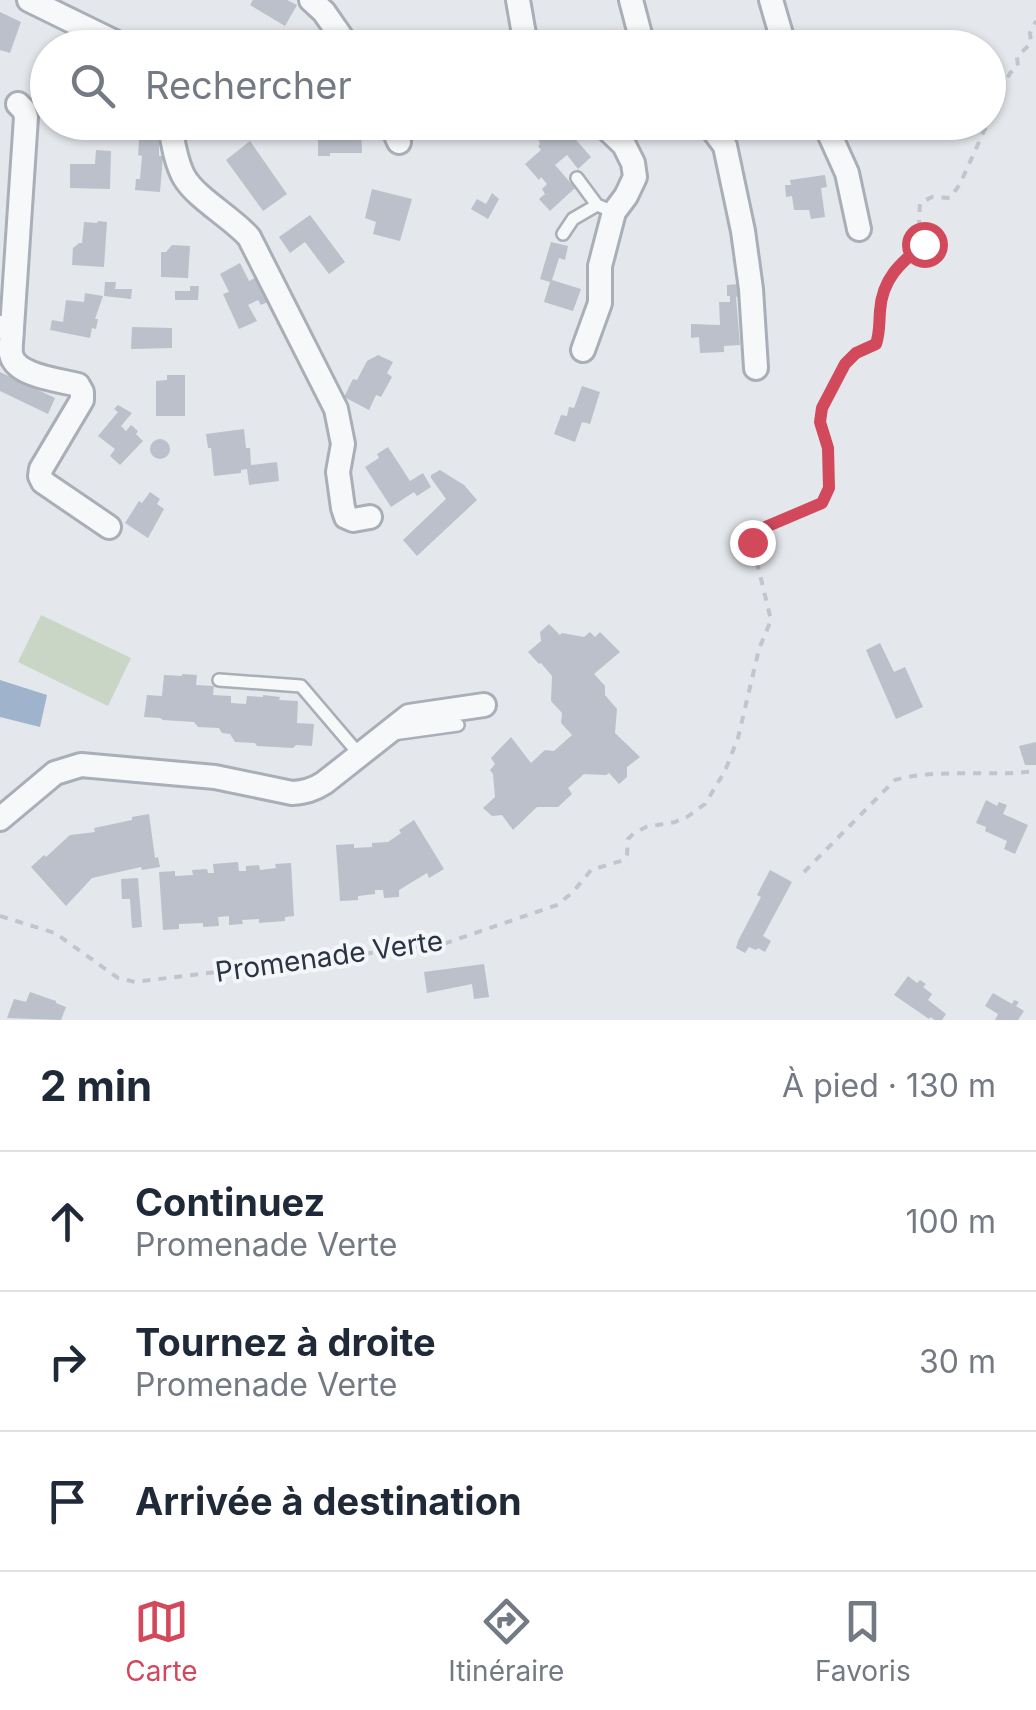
<!DOCTYPE html>
<html lang="fr">
<meta charset="utf-8">
<style>
body{margin:0;font-family:Inter,sans-serif;background:#f2f2f3;color:#1f2937}
.stop{position:absolute;width:30px;height:30px;margin:-22px;border:8px solid #d1495b;border-radius:50%;background:#fff}
.stop.end{background:#d1495b;border-color:#fff;box-shadow:0 2px 10px #0008}
.list{margin:0;padding:0;list-style:none}
h2{display:flex;justify-content:space-between;align-items:center;height:130px;margin:0;padding:0 40px;font-size:42px}
h2 small{font-size:32px;font-weight:400;color:#747a83}
.list li{display:grid;grid-template-columns:65px 1fr auto;gap:30px;align-items:center;box-sizing:border-box;height:140px;padding:0 40px;border-top:2px solid #e0e1e3}
.list b{display:block;font-size:38px;white-space:nowrap}
.list p{margin:0;font-size:32px;white-space:nowrap;color:#747a83}
.list em{font-size:32px;font-style:normal;color:#747a83}
.icon{flex:none;width:55px;height:55px;fill:none;stroke:currentColor;stroke-width:2;stroke-linecap:round;stroke-linejoin:round}
.map{position:relative;flex:none;width:1036px;height:1020px;overflow:hidden}
.search{position:absolute;background:#fff;box-shadow:0 2px 8px #0004;left:30px;right:30px;top:30px;height:110px;display:flex;align-items:center;gap:25px;box-sizing:border-box;padding:0 35px;border-radius:55px;color:#747a83;font-size:38px}
.sheet{height:550px;background:#fff}
nav{display:flex;justify-content:space-around;align-items:center;box-sizing:border-box;height:140px;border-top:2px solid #e0e1e3;background:#fff;font-size:28px;color:#747a83}
nav a{display:grid;justify-items:center;gap:5px}
nav .on{color:#d1495b}
.map>svg:first-child{display:block}
</style>
<div class="map">
<svg width="1036" height="1020" viewBox="0 0 1036 1020">
<rect width="100%" height="100%" fill="#e4e7ec"/>
<path fill="#c9d6c5" d="M41,615l90,43 -23,48 -90,-44z"/>
<path fill="#9fb4cc" d="M0,680l47,15 -7,32 -40,-10z"/>
<path fill="#bbc0ca" d="M253,0h34l10,5 -12,21 -35,-21z
M0,12l21,10 -11,31 -10,-3z
M140,126l19,1v29h4l-3,36 -25,-2 1,-11h4l2,-23 -4,-1z
M318,126h43l1,27h-32v3h-12z
M552,126l6,8 7,-7 26,30 -13,12 -11,-14 -12,10 20,23 -25,23 -11,-12 6,-5 -3,-5 5,-5 -6,-7 -2,3 -14,-16 16,-14 -3,-4 2,-2 -2,-5z
M250,141l37,53 -24,17 -37,-51z
M96,150l15,1 -1,38 -40,-1v-24h25z
M825,175l2,12 -6,1 4,29 -14,2 -2,-9h-15l-2,-14 -6,1 -1,-12h6l-1,-5z
M372,189l40,10 -12,42 -27,-7 3,-12 -11,-4z
M492,193l7,6 -11,20 -17,-10 6,-10 9,5z
M310,215l35,47 -16,12 -24,-32 -15,11 -11,-16z
M98,221l9,1 -3,45 -32,-2 1,-17 6,-5h3l2,-21 13,1z
M551,242l17,4 -3,14 -6,-2 -7,22 29,9 -8,22 -29,-9 6,-20 -10,-3z
M172,245l18,1 -2,32 -27,-1v-25h5z
M240,263l9,18 10,-5 13,24 -11,5 -3,-5 -10,5 9,16 -18,8 -16,-35 6,-2 -9,-18z
M105,282h11l-1,7h17l-1,10 -27,-3z
M739,284l2,12 -5,1 4,48 -16,1v6l-24,1 -1,-16 -8,1v-14l29,1 -1,-23h11v-6h-3v-11z
M190,286h9l-1,14h-23v-9h15z
M85,293l18,3 -8,23h3l-2,10 -4,-1 -2,10 -40,-8 2,-10 11,2 3,-22 18,2z
M132,327l40,1v20l-41,1z
M378,355l15,7 -6,11 5,4 -11,20 -5,-2 -7,15 -25,-13 9,-18 4,1 10,-19z
M0,372l55,26 -7,16 -48,-23z
M167,375h18v41h-29v-35l11,-1z
M582,386l18,6 -10,32 -8,-2 -7,20 -21,-8 7,-19 6,1 2,-9 5,1z
M118,405l14,8 -11,13 5,5 5,-6 7,6 -2,3 7,7 -23,24 -10,-9 5,-7 -17,-13 20,-24 -4,-3z
M244,429l2,19h4l1,17 26,-3 2,19 -30,4 -2,-16 -6,1v3l-27,3 -3,-28h-3l-2,-14z
M150 449a10 10 0 1 1 20 0a10 10 0 1 1-20 0Z
M388,447l22,34 13,-8 8,14 -14,9 -3,-4 -23,15 -26,-40 14,-9 -2,-4z
M440,470l24,15 13,15 -60,56 -14,-16 43,-41 -15,-21v-3z
M150,492l10,7 -3,5 7,5 -16,29 -23,-15 14,-22 3,2z
M549,624l11,11 2,-2 22,4 6,-5 5,5 5,-5 20,20 -26,22 11,12v9l12,14 -2,24 25,24 -13,10v10l-8,7 -10,-11 -3,2 -22,-1 -16,14 4,6 -14,13h-21l-24,23 -11,-15 -10,1 -9,-8 12,-11 -2,-23 -3,-4 5,-6 -4,-6 20,-21 20,26 14,-13 9,1 18,-16 -11,-12 1,-10 -11,-12 1,-25 -11,-13 -2,1 -11,-12 13,-11 -1,-9z
M880,643l14,29 11,-5 18,40 -27,12 -30,-69z
M182,674l15,1 -1,10 18,1 -1,9 18,1v7l15,1 1,-8 16,1v-2l17,2 -1,3 19,1 -1,22 17,1 -2,22 -16,-1 -3,3 -36,-2 -2,-3 -20,-1 -5,-8 -8,-1 -3,-5 -21,-1 -4,-5 -31,-2 -3,-2 -16,-1 3,-22 15,1 2,-21 18,1z
M1036,742v23h-11l-6,-19z
M986,800l11,6 2,-4 8,3 -4,9 25,11 -13,29 -11,-5 3,-8 -22,-10 1,-4 -10,-4z
M149,814l6,44 3,-1 2,10 -18,3 -1,-3 -49,11 -26,28 -35,-39 13,-12 2,2 24,-22 25,-3 -1,-4 38,-8v-3z
M414,820l30,49 -15,9 -2,-5 -28,17v7l-15,1 -1,-8h-8v4l-17,2v4l-18,1 -4,-56 18,-1v4l18,-1v-4l16,-1 13,-9 -2,-3z
M238,862l1,9h7v-5l13,-1 1,5 16,-2 -1,-4 16,-1 3,53 -9,1v4l-26,2v-4l-17,1 1,4 -14,1v-9l-11,1 1,9 -16,1v-4l-24,1v5l-16,1 -4,-58 16,-1v5l18,-1 -1,-5 15,-1 1,4h6l-1,-9z
M770,870l22,12 -29,54 8,5 -6,11 -7,-4 -2,2 -7,-3 -4,6 -9,-5 2,-7 23,-44 -4,-2z
M138,878l4,49 -10,1 -2,-29h-8l-1,-20z
M484,964l5,33 -15,2 -2,-15 -45,9 -3,-21z
M908,976l9,7 3,-3 6,4 -3,3 9,7 -4,6 18,14 -4,6h-7l-5,-3 -1,2 -35,-24z
M30,992l26,9v2l10,4 -5,13 -54,-2 7,-19 12,3z
M993,993l19,11 2,-4 5,2 -3,4 8,5 -6,9h-23l3,-6 -13,-8z"/>
<g fill="none" stroke-linecap="round" stroke-linejoin="round">
<g stroke="#a9aeb7" stroke-width="16">
<path id="service" d="M577,178l20,27 17,7
M563,234l10,-15 24,-14
M219,680l82,6 58,68
M393,734l65,-9"/>
</g>
<g stroke="#a9aeb7" stroke-width="28">
<path id="minor" d="M29,0l98,48
M311,0l13,12 25,36
M518,0l7,40 4,8
M631,0l11,42 4,6
M771,0l14,48
M169,122c4,18 6,39 15,55 12,21 47,40 65,60l87,172 7,35 -5,28 5,36 3,9 7,3 17,-3
M390,122l9,20
M707,122l18,24 18,85 8,58 5,79
M824,122l23,51 12,56
M0,327l12,1c0,8 -2,18 -1,26 4,22 48,26 67,31l4,7v8l-41,69 -1,7 3,6 66,45
M12,328l14,-211 -2,-7 -6,-6
M583,350l17,-47v-37l14,-54 12,-16 9,-19 -2,-14 -9,-18 -24,-23
M0,819l55,-46 26,-8 134,12 77,16c13,-1 21,-3 32,-10l85,-67 75,-11"/>
</g>
<path stroke="#c2c5cb" stroke-width="4" stroke-dasharray="8 8" stroke-linecap="butt" d="M988,121l22,-48 8,-7 -1,-9 14,-14 -1,-10 6,-12
M804,872l91,-92c43,-12 96,-3 141,-9
M0,916l55,17 63,45 17,4 308,-38 114,-39 16,-13 18,-22 33,-10 3,-5 1,-16 6,-6 12,-6 29,-5 12,-5 18,-13 20,-33 13,-33 21,-89 12,-29 -19,-78 2,-10 68,-29 7,-15 -1,-40 -8,-25 2,-15 23,-44 11,-11 20,-9c7,-19 1,-39 8,-57 8,-23 35,-31 42,-50l-7,-15 1,-19 12,-6 18,1 10,-14 28,-62"/>
<use href="#service" stroke="#f7f8fa" stroke-width="11"/>
<use href="#minor" stroke="#f7f8fa" stroke-width="22"/>
</g>
<g fill="none" stroke-linecap="round" stroke-linejoin="round">
<path stroke="#d1495b" stroke-width="12" d="M752,542l2,-10 68,-29 7,-15 -1,-40 -8,-26 2,-14 23,-44 11,-11 20,-9c4,-12 3,-21 4,-33 2,-32 20,-48 44,-67"/>
</g>
<g text-anchor="middle" stroke-width="8" stroke-linejoin="round" paint-order="stroke">
<g font-size="28" fill="#2b3445" stroke="#f4f6f9">
<text transform="translate(329 956) rotate(-8)" y="10">Promenade Verte</text>
</g>
</g>
</svg>
<div class="stop" style="left:924px;top:244px"></div>
<div class="stop end" style="left:752px;top:542px"></div>
<div class="search"><svg class="icon" aria-label="search" viewBox="0 0 24 24"><circle cx="10" cy="10" r="6"/><path d="M15 15l6 6"/></svg>Rechercher</div>
</div>
<section class="sheet">
<h2>2 min<small>À pied · 130 m</small></h2>
<ul class="list">
<li><svg class="icon" aria-label="ahead" viewBox="0 0 24 24"><path d="M12 20V5M6 11l6-6 6 6"/></svg><div><b>Continuez</b><p>Promenade Verte</p></div><em>100 m</em></li>
<li><svg class="icon" aria-label="right" viewBox="0 0 24 24"><path d="M7 20v-9h11M14 6l5 5-5 5"/></svg><div><b>Tournez à droite</b><p>Promenade Verte</p></div><em>30 m</em></li>
<li><svg class="icon" aria-label="arrive" viewBox="0 0 24 24"><path d="M6 21V4h12l-3 4 3 4H6"/></svg><div><b>Arrivée à destination</b></div></li>
</ul>
</section>
<nav>
<a class="on"><svg class="icon" aria-label="map" viewBox="0 0 24 24"><path d="M3 6l6-2 6 2 6-2v14l-6 2-6-2-6 2zM9 4v14M15 6v14"/></svg>Carte</a>
<a><svg class="icon" aria-label="directions" viewBox="0 0 24 24"><path d="M12 3l9 9-9 9-9-9zM9 14v-3h6M13 9l2 2-2 2"/></svg>Itinéraire</a>
<a><svg class="icon" aria-label="saved" viewBox="0 0 24 24"><path d="M7 4h10v16l-5-4-5 4z"/></svg>Favoris</a>
</nav>
